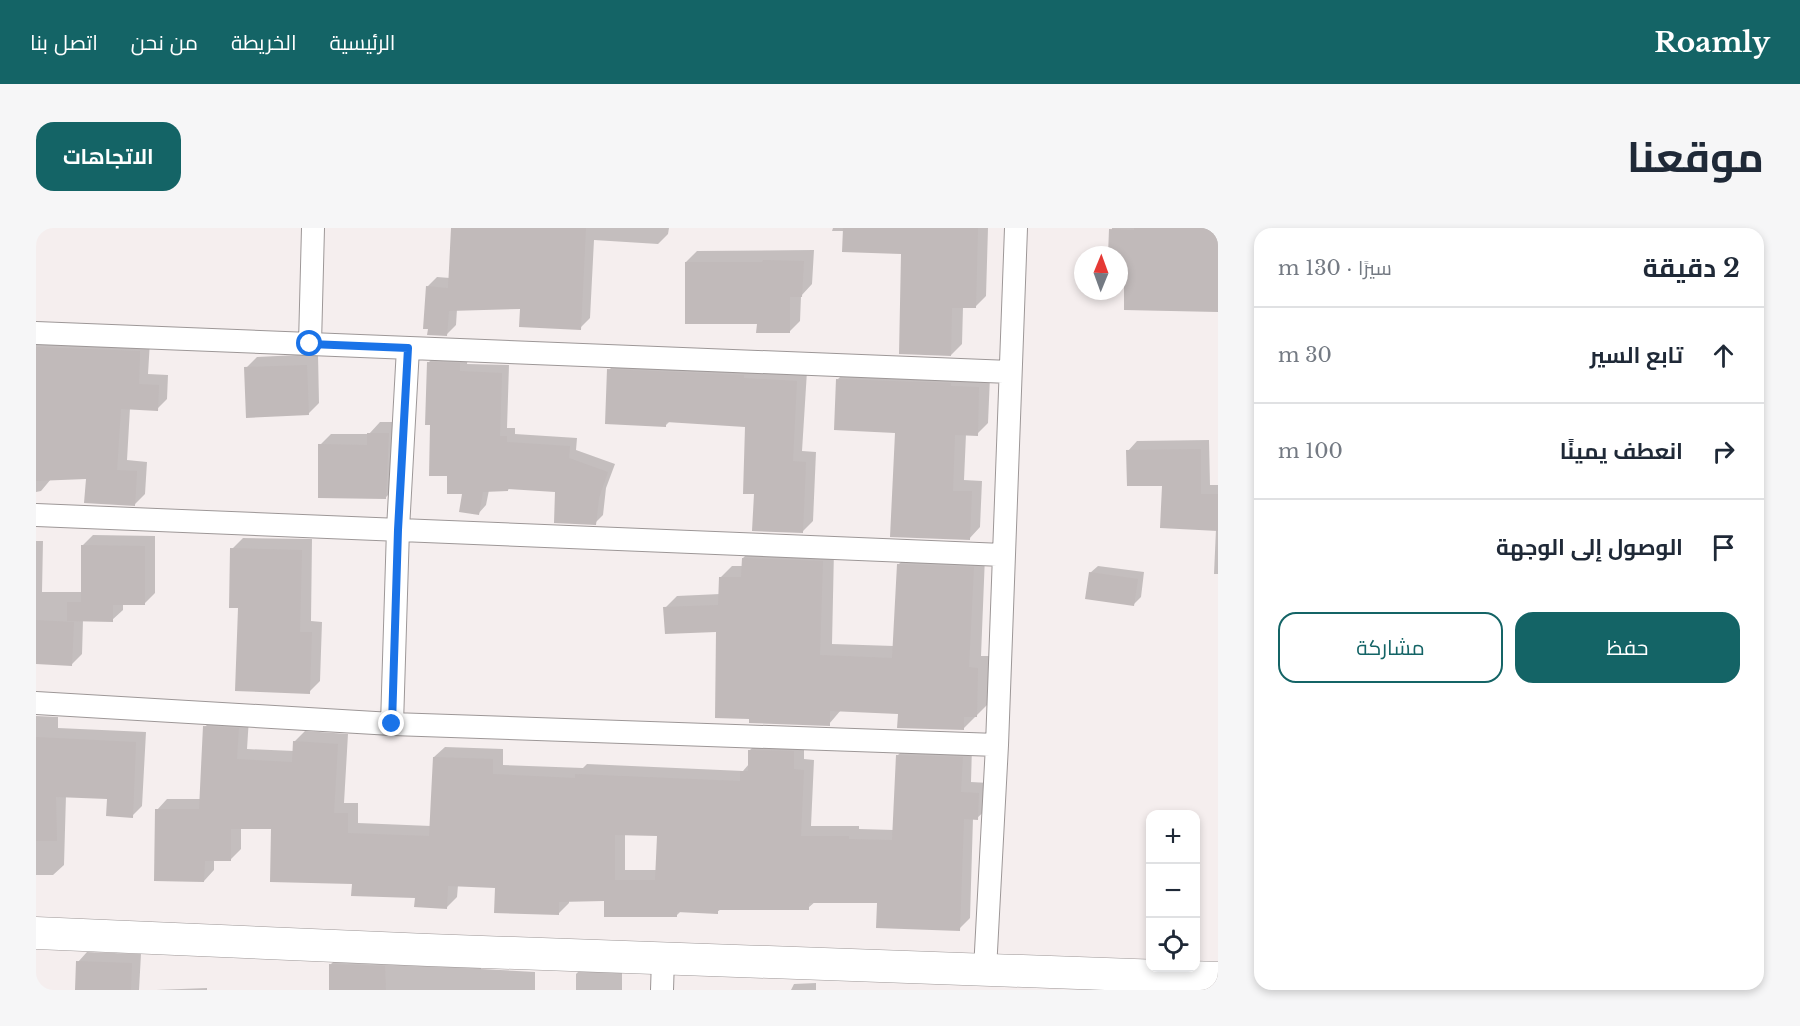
<!DOCTYPE html>
<html lang="ar">
<meta charset="utf-8">
<style>
body{margin:0;font-family:"Libre Baskerville",Cairo,serif;background:#f6f6f7;color:#1f2937;direction:rtl}
.controls{position:absolute;right:18px;bottom:18px;display:grid;overflow:hidden;border-radius:12px;box-shadow:0 3px 9px #0003}
.controls button{width:54px;height:54px;display:grid;place-items:center;padding:0;border:0;border-bottom:2px solid #e0e1e3;background:#fff;color:#1f2937;font:30px sans-serif}
.compass{position:absolute;left:1038px;top:18px;width:54px;height:54px;border-radius:50%;background:#fff;box-shadow:0 3px 9px #0003;rotate:1deg}
.stop{position:absolute;width:18px;height:18px;margin:-14px;border:4px solid #1a73e8;border-radius:50%;background:#fff}
.stop.end{background:#1a73e8;border-color:#fff;box-shadow:0 2px 6px #0008}
.list{margin:0;padding:0;list-style:none}
h2{display:flex;justify-content:space-between;align-items:center;height:78px;margin:0;padding:0 24px;font-size:26px}
h2 small{font-size:20px;font-weight:400;color:#747a83}
.list li{display:grid;grid-template-columns:39px 1fr auto;gap:18px;align-items:center;box-sizing:border-box;height:96px;padding:0 24px;border-top:2px solid #e0e1e3}
.list b{display:block;font-size:22px;white-space:nowrap}
.list em{font-size:20px;font-style:normal;color:#747a83}
.actions{display:flex;gap:12px;padding:18px 24px}
.actions a{flex:1;padding:14px 0;border:2px solid #146466;border-radius:18px;text-align:center;font-size:21px;color:#146466}
.actions .main{background:#146466;color:#fff}
.icon{flex:none;width:33px;height:33px;fill:none;stroke:currentColor;stroke-width:2;stroke-linecap:round;stroke-linejoin:round}
.map{position:relative;flex:none;width:1182px;height:762px;overflow:hidden;direction:ltr;border-radius:18px}
header{display:flex;align-items:center;gap:36px;box-sizing:border-box;height:84px;padding:0 30px;background:#146466;color:#fff}
header strong{font-size:28px}
nav{display:flex;gap:33px;margin-inline-start:auto;font-size:21px}
.intro{display:flex;align-items:center;justify-content:space-between;box-sizing:border-box;height:144px;padding:0 36px}
h1{margin:0;font-size:42px}
.button{padding:15px 27px;border-radius:18px;background:#146466;color:#fff;font-size:21px;font-weight:700}
main{display:flex;gap:36px;padding:0 36px}
aside{flex:1;background:#fff;border-radius:18px;box-shadow:0 3px 9px #0003}
.map>svg:first-child{display:block}
</style>
<header>
<strong>Roamly</strong>
<nav><a>الرئيسية</a><a>الخريطة</a><a>من نحن</a><a>اتصل بنا</a></nav>
</header>
<div class="intro"><h1>موقعنا</h1><a class="button">الاتجاهات</a></div>
<main>
<aside>
<h2>2 دقيقة<small>سيرًا · 130 m</small></h2>
<ul class="list">
<li><svg class="icon" aria-label="ahead" viewBox="0 0 24 24"><path d="M12 20V5M6 11l6-6 6 6"/></svg><div><b>تابع السير</b></div><em>30 m</em></li>
<li><svg class="icon" aria-label="right" viewBox="0 0 24 24"><path d="M7 20v-9h11M14 6l5 5-5 5"/></svg><div><b>انعطف يمينًا</b></div><em>100 m</em></li>
<li><svg class="icon" aria-label="arrive" viewBox="0 0 24 24"><path d="M6 21V4h12l-3 4 3 4H6"/></svg><div><b>الوصول إلى الوجهة</b></div></li>
</ul>
<div class="actions"><a class="main">حفظ</a><a>مشاركة</a></div>
</aside>
<div class="map">
<svg width="1182" height="762" viewBox="0 0 1182 762">
<rect width="100%" height="100%" fill="#f5eeee"/>
<path fill="#0003" fill-rule="evenodd" d="M416,0h217l-1,6 -10,10 -64,-4 -4,78 -10,10 -58,-21 -65,2 -1,16 -9,9 -20,-47 10,-10 13,1z
M797,0h155l-2,68 -11,11h-12l-1,37 -11,11 -48,-102 -58,-22h-13z
M1076,0h106v82l-92,-36h-7v-19h-9z
M778,22l-2,34 -11,12 -1,25 -11,11 -31,-10 -72,-60 11,-11z
M0,102l114,11 -2,33 20,1 -1,24 -10,10 -27,-1 -3,52 20,2 -2,32 -10,10 -47,-26 -37,1 -10,12 -5,1z
M282,126l1,49 -11,11 -62,-46 11,-11z
M401,126l31,2 -1,8 42,1 -2,63h8v6l62,4 -1,12 39,14 -9,24 -3,27 -8,8 -39,-33 -46,-3 -2,3h-19l-3,15 -8,9 -29,-39 -17,-51 -4,-61z
M583,132l188,11 -5,80 14,1 -3,69 -11,11 -47,-39 -8,-67 -77,-5 -5,5 -56,-56z
M813,140l141,9 -2,46 -11,11h-11l-2,46 18,1 -2,46 -11,12 -72,-108 -59,-52z
M344,194h20l-3,64 -11,11 -66,-52 11,-11h38z
M1173,212l1,45h8v89h-4l2,-45 -88,-78 9,-10z
M57,307l62,1v57l-11,11h-21v6l-11,10h-29l-1,34 -11,11 -35,-2v-122h7l-1,51h40v-46z
M207,310l69,1 -1,82 11,1 -2,59 -11,11 -69,-85 -8,-58z
M719,318l79,4 -2,94 62,2 4,-81 12,-12 75,3 -4,100h8l-1,48 -25,25 -64,-16 -58,-3 -12,14 -112,-93 -52,-23 12,-12 43,-2v-16l12,-12h11v-8z
M1062,338l46,6 -3,25 -8,8 -43,-32z
M0,488l22,1v11l88,4 -4,74 -10,10 -23,-19 -43,-2 -2,70 -11,10h-17z
M179,488l34,2 -2,31 47,2v-9l11,-11 43,3 -4,69h14v20l73,3 3,-69 11,-10 58,2v16l80,3 4,-4 156,7 6,-7 1,-14 10,-10 44,1v18l10,1 -3,66h48v3l35,1 3,-74 11,-11 64,2 -1,35 18,1 -1,25 -11,10h-4l-3,100 -11,11 -81,-28h-62l-8,7 -87,1 -4,3 -35,-2 -5,5 -72,-16 -36,1v3l-11,11 -61,-28 -39,-1 -1,12 -11,11 -30,-12 -63,-14 -80,-54 -32,-1v22l-11,11h-16v10l-10,11 -47,-71 10,-11h34l4,-72zM589,605l34,2 -2,35h-32z
M51,724l54,2 -2,36h-62l1,-28z
M306,725l139,12v4l54,3v18h-204v-26z
M551,735l35,1v26h-46v-16z
M780,755v7h-25l3,-6z
M171,760v2h-51z"/>
<path fill="#c1baba" fill-rule="evenodd" d="M415,0h135l-5,102 -62,-3 1,-18 -71,2 -2,25 -20,-1 1,-6h-5l3,-43 22,2z
M807,0h135l-2,80h-24l-1,48 -52,-2 2,-100 -59,-2z
M1098,0h84v84l-94,-2v-34h-5v-21h-11l1,-26 25,1z
M727,32l41,1 -2,36h-12v36h-34l1,-9h-72v-62h77z
M0,119l104,4 -1,33 20,1 -1,26 -37,-2 -4,61 20,1 -2,35 -51,-3 2,-24 -50,2z
M391,134l33,1v8l42,2 -2,63h7v6l63,4 -1,12 39,14 -9,26 -3,27 -42,-2 1,-31 -47,-3v2l-25,1 -4,23 -20,-3 3,-18h-15v-18h-18l1,-51h-5z
M271,137l2,50 -63,3 -2,-51z
M571,141l137,6v3l53,3 -4,80 13,1 -3,71 -51,-2 2,-37h-11l2,-67 -79,-5v5l-61,-3z
M800,151l115,4v3l28,1 -1,49 -23,-1 -2,56h19l-2,49 -80,-3 5,-104 -61,-3z
M331,205h22l-3,66 -68,-1v-54l49,1z
M1165,221v45h17v37l-58,-3 2,-42h-35l-1,-36z
M45,317l64,1v59h-32v17l-46,-1v-19h14z
M194,320l72,2 -2,82h12l-2,62 -75,-3 3,-83h-9z
M706,330l81,3 -3,94 72,3 5,-94 77,3 -5,100 9,1 -1,49h-13v13l-67,-2 1,-14 -68,-3v15l-81,-3v-4l-34,-1 1,-86 -51,2 -2,-27 55,-2 1,-28h22z
M1053,344l49,7 -4,27 -49,-7z
M0,392l38,2 -2,44 -36,-2z
M167,498l36,2 -2,31 55,3 1,-21 45,3 -4,69h14v20l81,3 4,-79 60,2v15l82,4v-4l165,7v-10h8v-21l46,1v18l10,1 -3,66h48v3l43,1 4,-85 67,2 -2,35 18,1 -1,27 -14,-1 -4,112 -84,-3 1,-25h-68v7h-91v4l-41,-2v5h-73v-16l-45,1v13l-65,-2 1,-25 -47,-2 -1,23 -33,-2 1,-9 -64,-2 1,-12 -82,-2 1,-53h-40v32h-26l-1,21 -50,-1 1,-72h44zM579,607l42,1 -2,44h-40z
M0,509l100,5 -3,76 -27,-2 1,-17 -51,-2 1,44h-21z
M40,733l56,2 -1,27h-56z
M293,736l56,2 1,24h-57z"/>
<g fill="none" stroke-linecap="round" stroke-linejoin="round">
<g stroke="#9d9797" stroke-width="24">
<path id="street" d="M0,105l974,39
M274,116l3,-116
M0,287l967,40
M0,475l356,21 605,21
M356,496l6,-195 10,-181
M949,742l12,-225 19,-517
M626,762l1,-31"/>
</g>
<g stroke="#9d9797" stroke-width="33">
<path id="secondary" d="M0,705l392,17 790,28"/>
</g>
<use href="#street" stroke="#fff" stroke-width="22"/>
<use href="#secondary" stroke="#fff" stroke-width="32"/>
</g>
<g fill="none" stroke-linecap="round" stroke-linejoin="round">
<path stroke="#1a73e8" stroke-width="8" d="M274,116l98,4 -10,182 -6,194"/>
</g>
</svg>
<div class="controls">
<button>+</button>
<button>−</button>
<button><svg class="icon" aria-label="locate" viewBox="0 0 24 24"><circle cx="12" cy="12" r="6"/><path d="M12 2v4M12 18v4M2 12h4M18 12h4"/></svg></button>
</div>
<svg class="compass" viewBox="-18 -18 36 36"><path d="M0-13l5 13h-10z" fill="#e53935"/><path d="M0 13l5-13h-10z" fill="#747a83"/></svg>
<div class="stop" style="left:274px;top:116px"></div>
<div class="stop end" style="left:356px;top:496px"></div>
</div>
</main>
